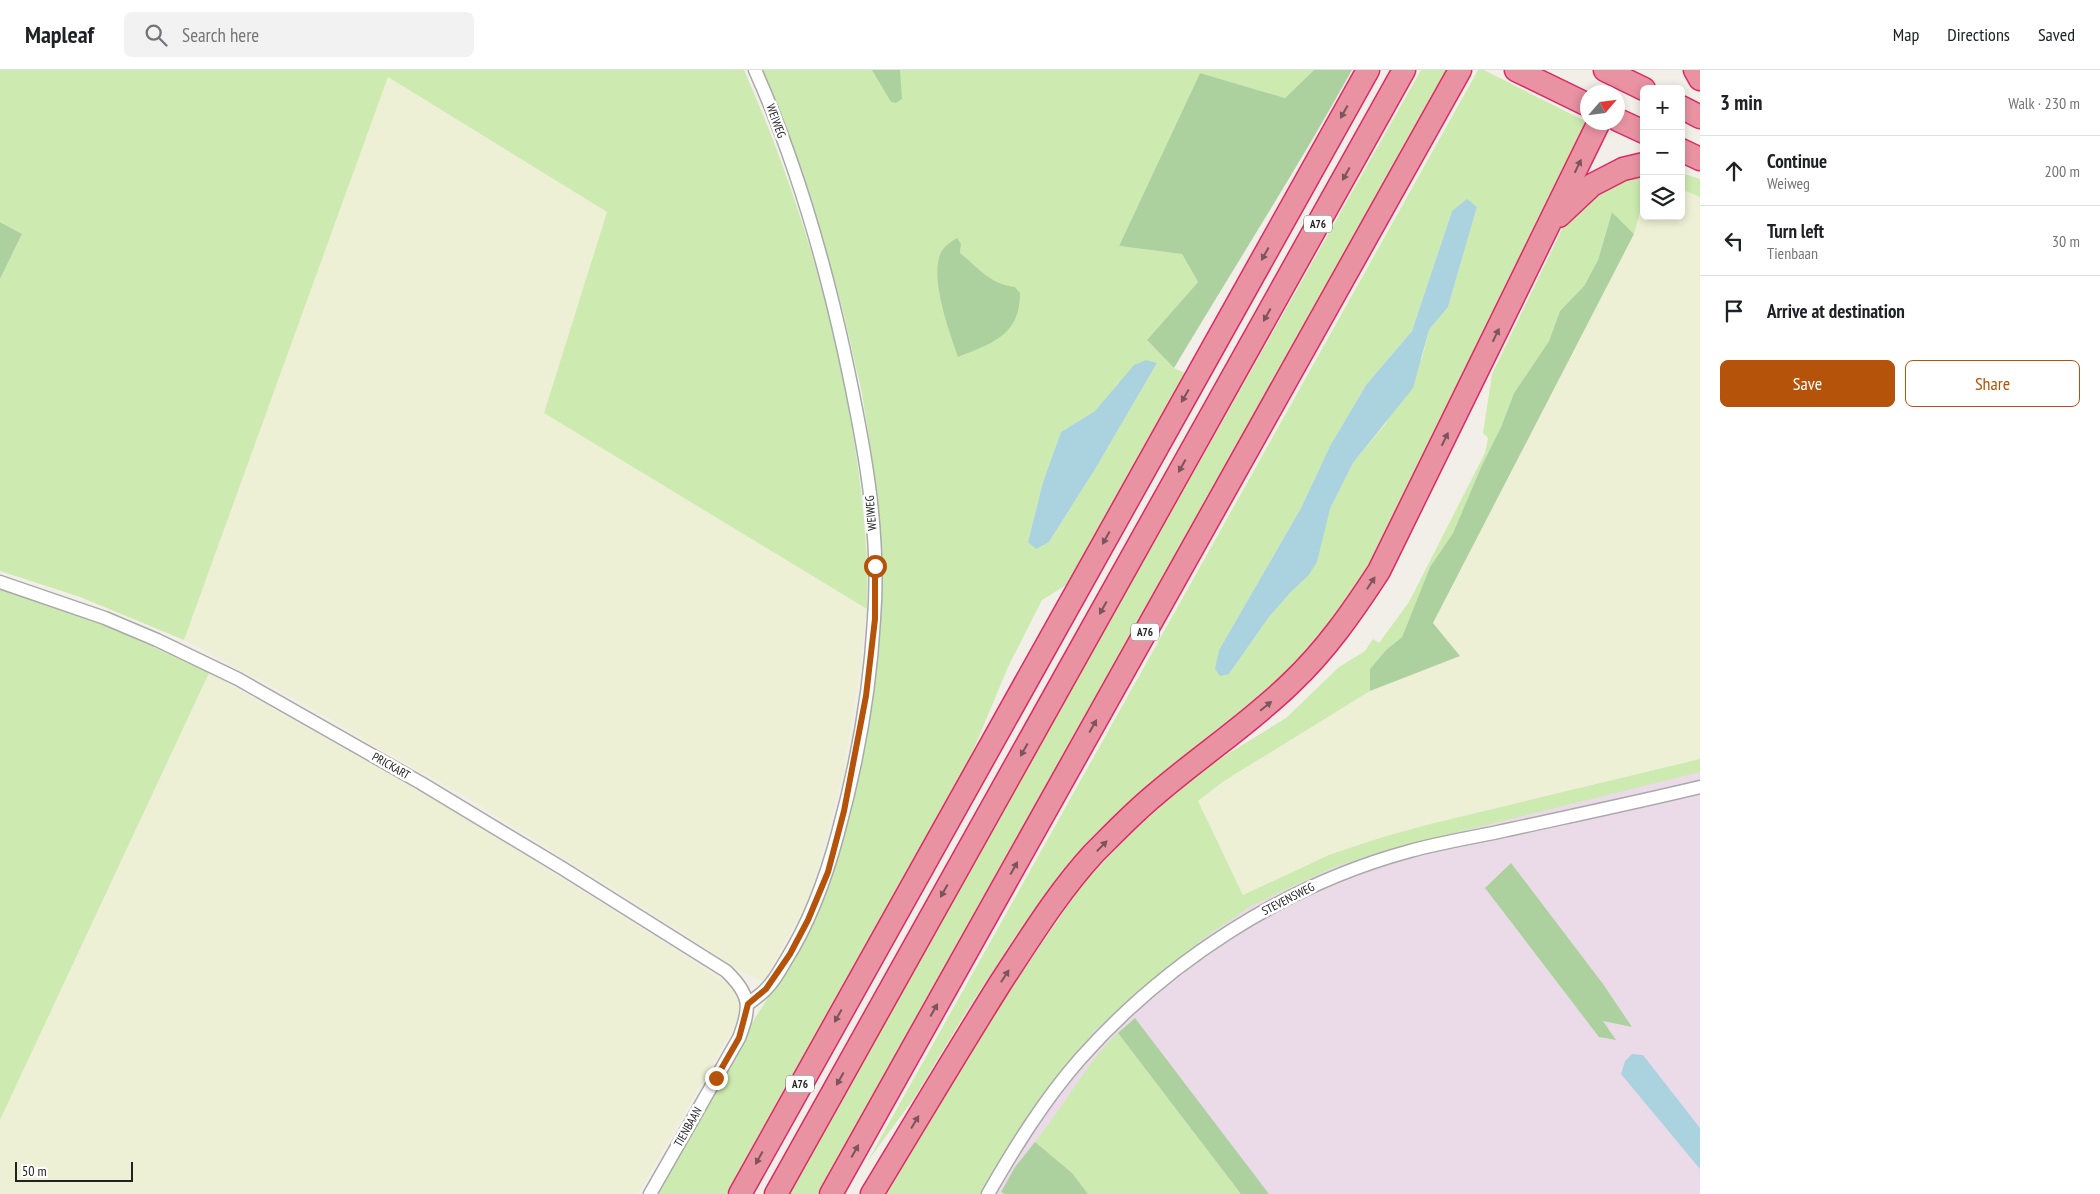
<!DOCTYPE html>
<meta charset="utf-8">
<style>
body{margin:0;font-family:"PT Sans Narrow",sans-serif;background:#f2f2f2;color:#202124}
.controls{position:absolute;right:15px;top:15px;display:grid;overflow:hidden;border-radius:8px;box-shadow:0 2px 8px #0003}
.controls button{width:45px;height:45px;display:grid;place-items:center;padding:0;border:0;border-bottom:1px solid #e0e0e0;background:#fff;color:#202124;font:25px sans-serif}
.compass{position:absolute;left:1580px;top:15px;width:45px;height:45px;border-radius:50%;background:#fff;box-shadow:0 2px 8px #0003;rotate:62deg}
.scale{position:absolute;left:15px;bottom:12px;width:118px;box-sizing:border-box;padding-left:5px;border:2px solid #222;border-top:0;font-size:14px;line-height:18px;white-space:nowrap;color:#222;-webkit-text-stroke:4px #fff;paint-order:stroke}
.stop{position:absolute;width:15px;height:15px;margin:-11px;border:4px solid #b45309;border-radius:50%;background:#fff}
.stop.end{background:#b45309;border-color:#fff;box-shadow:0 1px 5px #0008}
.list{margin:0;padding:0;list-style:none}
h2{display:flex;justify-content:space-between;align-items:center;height:65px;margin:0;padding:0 20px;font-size:21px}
h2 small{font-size:16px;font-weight:400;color:#757577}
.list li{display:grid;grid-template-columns:32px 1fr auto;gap:15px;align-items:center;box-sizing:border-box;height:70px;padding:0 20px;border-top:1px solid #e0e0e0}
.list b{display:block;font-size:19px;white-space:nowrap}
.list p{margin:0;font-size:16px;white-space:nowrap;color:#757577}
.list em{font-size:16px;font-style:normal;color:#757577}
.actions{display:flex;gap:10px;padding:15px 20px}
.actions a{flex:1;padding:11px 0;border:1px solid #b45309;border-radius:8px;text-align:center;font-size:18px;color:#b45309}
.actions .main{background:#b45309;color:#fff}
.icon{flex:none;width:28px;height:28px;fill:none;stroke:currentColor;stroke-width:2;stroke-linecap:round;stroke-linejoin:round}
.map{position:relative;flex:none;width:1700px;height:1124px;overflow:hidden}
header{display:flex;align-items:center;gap:30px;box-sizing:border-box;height:70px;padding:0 25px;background:#fff;border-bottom:1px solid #e0e0e0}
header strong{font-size:24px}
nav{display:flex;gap:28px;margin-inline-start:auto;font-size:18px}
.search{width:350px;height:45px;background:#f2f2f2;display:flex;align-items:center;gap:12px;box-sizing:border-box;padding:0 18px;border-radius:8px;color:#757577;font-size:19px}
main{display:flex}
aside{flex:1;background:#fff}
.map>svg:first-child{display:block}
</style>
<header>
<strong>Mapleaf</strong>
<div class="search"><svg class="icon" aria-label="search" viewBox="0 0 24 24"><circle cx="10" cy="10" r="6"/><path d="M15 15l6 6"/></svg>Search here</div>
<nav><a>Map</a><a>Directions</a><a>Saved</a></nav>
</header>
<main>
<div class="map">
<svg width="1700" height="1124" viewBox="0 0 1700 1124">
<rect width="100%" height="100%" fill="#f2efe9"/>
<path fill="#ebdbe8" d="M1700,694v430h-746l152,-198 233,-148z"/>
<path fill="#eef0d5" d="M388,7l219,135 -63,201 323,196 -9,75 -15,90 -23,88 -13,41 -44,78 -22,-9 -61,-41 -221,-138 -69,-38 -100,-59 -106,-56z
M1681,119l19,8v562l-270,65 -47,13 -54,18 -86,40 -45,-94 26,-20 146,-90 90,-35 -27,-33 201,-389 10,-36v18h37z
M209,603l241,135 220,138 63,41 11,23 -106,184h-638v-74z"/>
<path fill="#cdebb0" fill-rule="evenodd" d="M0,0h744c65,146 111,315 122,475 2,21 1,43 1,64l-323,-196 63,-201 -219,-135 -204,563 -104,-43 -80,-26v-292l22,-45 -22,-12z
M761,0h553l-29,28 -85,-25 -81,173 63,8 16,28 -51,58 27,28 11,5 -114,209 -29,18 -34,67 -45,108 -79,137 -158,282h-72l82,-146 47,-74 37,-66 36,-131 24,-231 -5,-69 -13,-84 -20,-86 -32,-107 -25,-77zM961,174l-1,9c19,15 30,31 55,34l5,6 -71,37 -10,-38zM1157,293l-60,103 -48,76h-21l15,-60 18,-50 34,-21 10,-9 13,-19z
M1421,0h34l-638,1124h-31z
M1478,0h6l103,52 -218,451 -38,61 -266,238 -48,62 -52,80 -50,83 -48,65zM1477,137l-29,100 -19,23 -7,28 -36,65 -33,40 -23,46 -22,67 -17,16 -22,25 -40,57 -10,-24 82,-142 29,-62 36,-61 46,-54 40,-120z
M1681,103l19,6v18l-19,-8z
M1644,105v23l-10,36 -22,-22 -14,48 -14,26 -24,25 -11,30 -35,52 -13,34 -19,38 -29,68 -23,34 -28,70 -16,13 -16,19v22l-146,90 -26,20 45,94 86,-40 54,-18 47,-13 270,-65v13l-313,78 -53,17 -83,39 -47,32 -110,93 -90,123 -23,40h-94l62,-108 61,-96 71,-104 45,-48 74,-67 86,-53 53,-51 26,-16 8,-12 6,4 30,-41 76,-149 3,-15 -5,-5 9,-59 72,-149 41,-39z
M0,516l78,26 131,61 -209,447z
M1118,963l123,161h-153l-16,-21 -37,-31c27,-33 53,-82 83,-109z"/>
<path fill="#add19e" d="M872,0h28l2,29 -6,4 -5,-1z
M1314,0h38c-56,101 -119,199 -178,298l-27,-28 51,-58 -16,-28 -63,-8 81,-173 85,25z
M1612,142l22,22 -201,389 27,33 -90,35v-22l16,-19 16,-13 28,-70 23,-34 29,-68 19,-38 13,-34 35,-52 11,-30 24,-25 14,-26z
M0,152l22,12 -22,45z
M957,168l4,6 -1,9c19,15 30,31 55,34l5,6c0,42 -27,50 -62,64 -9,-26 -26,-72 -19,-99 2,-10 10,-15 18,-20z
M1511,793l92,121 29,43 -29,-6 13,19 -17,-3 -114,-149z
M1135,948l134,176h-28l-123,-161z
M1035,1072l37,31 16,21h-83l-4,-2 14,-25z"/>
<path fill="#aad3df" d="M1467,129l10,8 -29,100 -19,23 -16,58 -60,75 -23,46 -13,53 -9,14 -17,16 -22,25 -40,57 -9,2 -5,-7 4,-19 82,-142 29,-62 36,-61 46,-54 40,-120z
M1146,290l11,3 -60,103 -48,76 -13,7 -8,-7 15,-60 18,-50 34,-21 39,-46z
M1632,984l11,1 57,73v41l-79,-95 4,-13z"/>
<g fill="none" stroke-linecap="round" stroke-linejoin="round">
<g stroke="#a9a9a9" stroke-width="15">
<path id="street" d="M0,512l105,36 52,22 81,39 183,104 141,85 164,103c25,24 25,36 13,67l-89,156
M748,934c6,-5 14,-10 19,-16 8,-8 13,-18 19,-28 25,-40 40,-82 52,-127 19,-69 32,-142 36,-214 7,-90 -11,-180 -30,-268 -21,-95 -49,-192 -89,-281
M988,1124c27,-47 56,-94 92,-135 86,-97 204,-174 330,-208 29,-8 59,-13 88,-19 68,-15 135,-29 202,-45"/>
</g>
<g stroke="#dc2a67" stroke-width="25">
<path id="highway" d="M1516,0l72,35
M1605,0l39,19
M1695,0l5,9
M1681,37l19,10
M1618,50l26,12
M1681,80l19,9
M1559,146l33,-31 31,-16 21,-5
M740,1124l628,-1124
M776,1124l628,-1124
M831,1124l629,-1124
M872,1124c43,-71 85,-142 129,-212 29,-44 57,-90 93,-129 20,-20 40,-41 62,-59 44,-38 93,-70 135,-111 35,-33 62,-72 88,-112l220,-449"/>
</g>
<use href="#street" stroke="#fff" stroke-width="12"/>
<use href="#highway" stroke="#e892a2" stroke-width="22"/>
</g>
<defs><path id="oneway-solid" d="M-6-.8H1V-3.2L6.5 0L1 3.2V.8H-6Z" transform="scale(1.25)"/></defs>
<g fill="#7b545c">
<use href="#oneway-solid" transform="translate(1344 42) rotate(119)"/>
<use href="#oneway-solid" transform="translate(1578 96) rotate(-64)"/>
<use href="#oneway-solid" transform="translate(1346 104) rotate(119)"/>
<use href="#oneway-solid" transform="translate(1265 184) rotate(119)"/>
<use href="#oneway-solid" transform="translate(1267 245) rotate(119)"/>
<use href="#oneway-solid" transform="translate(1496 265) rotate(-64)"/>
<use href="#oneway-solid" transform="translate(1185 326) rotate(120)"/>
<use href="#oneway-solid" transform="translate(1445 369) rotate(-64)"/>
<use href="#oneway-solid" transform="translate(1182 396) rotate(119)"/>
<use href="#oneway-solid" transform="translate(1106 468) rotate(119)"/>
<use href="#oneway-solid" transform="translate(1371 513) rotate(-57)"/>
<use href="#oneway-solid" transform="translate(1103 538) rotate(119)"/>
<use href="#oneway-solid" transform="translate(1266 636) rotate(-39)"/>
<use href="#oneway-solid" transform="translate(1093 656) rotate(-61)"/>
<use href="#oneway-solid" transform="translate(1024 680) rotate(119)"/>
<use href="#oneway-solid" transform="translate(1102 776) rotate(-46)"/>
<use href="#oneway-solid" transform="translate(1014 798) rotate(-61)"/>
<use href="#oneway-solid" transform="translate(944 821) rotate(119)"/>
<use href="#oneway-solid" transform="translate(1005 906) rotate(-57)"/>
<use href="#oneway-solid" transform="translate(934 940) rotate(-61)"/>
<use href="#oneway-solid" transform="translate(838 946) rotate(119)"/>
<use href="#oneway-solid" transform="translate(840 1009) rotate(119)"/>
<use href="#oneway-solid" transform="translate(915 1052) rotate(-59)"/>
<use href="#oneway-solid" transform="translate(855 1081) rotate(-61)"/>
<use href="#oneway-solid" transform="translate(759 1088) rotate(119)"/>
</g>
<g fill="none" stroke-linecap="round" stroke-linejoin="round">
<path stroke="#b45309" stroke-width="6" d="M716,1008l23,-40 9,-34 18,-15 24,-35 18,-34 20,-48 16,-61 22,-115 9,-77v-53"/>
</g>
<g text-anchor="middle" stroke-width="5" stroke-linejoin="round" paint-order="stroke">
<g fill="#fff" stroke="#646464" stroke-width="1">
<rect x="1304" y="145.5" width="28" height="17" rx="4"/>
<rect x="1131" y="553.5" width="28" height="17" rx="4"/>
<rect x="786" y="1005.5" width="28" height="17" rx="4"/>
</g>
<g font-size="11" font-weight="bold" fill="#222">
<text x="1318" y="158">A76</text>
<text x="1145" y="566">A76</text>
<text x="800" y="1018">A76</text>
</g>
<g font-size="12" fill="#222" stroke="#fff">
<text transform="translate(776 51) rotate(70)" y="4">WEIWEG</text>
<text transform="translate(871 443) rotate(-95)" y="4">WEIWEG</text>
<text transform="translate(391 696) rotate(30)" y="4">PRICKART</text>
<text transform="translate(1288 829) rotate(-27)" y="4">STEVENSWEG</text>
<text transform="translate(688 1057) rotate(-60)" y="4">TIENBAAN</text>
</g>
</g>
</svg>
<div class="controls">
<button>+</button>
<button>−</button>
<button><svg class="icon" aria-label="layers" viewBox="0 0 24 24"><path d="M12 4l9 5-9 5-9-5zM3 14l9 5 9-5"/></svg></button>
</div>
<svg class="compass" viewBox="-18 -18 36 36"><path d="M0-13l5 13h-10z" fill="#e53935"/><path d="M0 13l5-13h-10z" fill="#757577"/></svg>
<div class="scale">50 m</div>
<div class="stop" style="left:875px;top:496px"></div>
<div class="stop end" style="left:716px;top:1008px"></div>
</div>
<aside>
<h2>3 min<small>Walk · 230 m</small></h2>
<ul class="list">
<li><svg class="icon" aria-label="ahead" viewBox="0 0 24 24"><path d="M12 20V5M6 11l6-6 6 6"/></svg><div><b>Continue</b><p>Weiweg</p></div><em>200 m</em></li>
<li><svg class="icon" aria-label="left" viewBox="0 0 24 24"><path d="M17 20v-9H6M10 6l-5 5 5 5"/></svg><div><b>Turn left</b><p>Tienbaan</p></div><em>30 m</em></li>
<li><svg class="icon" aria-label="arrive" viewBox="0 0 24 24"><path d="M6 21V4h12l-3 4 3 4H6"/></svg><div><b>Arrive at destination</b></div></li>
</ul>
<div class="actions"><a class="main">Save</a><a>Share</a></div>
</aside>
</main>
